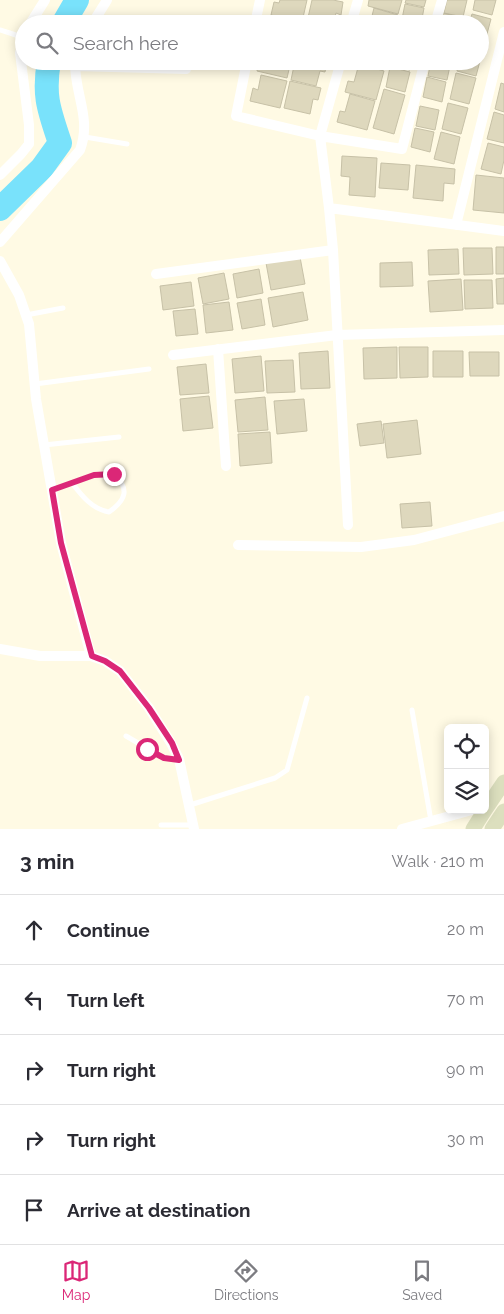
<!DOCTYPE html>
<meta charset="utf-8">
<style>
body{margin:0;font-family:Raleway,sans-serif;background:#f2f2f3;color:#2b2b33}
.controls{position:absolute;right:15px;bottom:15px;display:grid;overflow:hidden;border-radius:8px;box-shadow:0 2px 12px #0003}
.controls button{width:45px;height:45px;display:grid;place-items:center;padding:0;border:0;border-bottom:1px solid #e1e1e2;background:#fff;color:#2b2b33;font:25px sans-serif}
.stop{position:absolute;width:15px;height:15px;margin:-11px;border:4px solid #db2777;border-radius:50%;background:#fff}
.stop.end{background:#db2777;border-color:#fff;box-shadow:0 1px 5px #0008}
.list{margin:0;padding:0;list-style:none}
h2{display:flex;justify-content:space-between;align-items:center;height:65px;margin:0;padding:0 20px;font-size:21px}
h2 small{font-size:16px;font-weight:400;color:#7c7c81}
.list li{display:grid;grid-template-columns:32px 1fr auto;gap:15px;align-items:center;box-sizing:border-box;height:70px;padding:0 20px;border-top:1px solid #e1e1e2}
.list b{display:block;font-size:19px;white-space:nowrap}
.list em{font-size:16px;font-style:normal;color:#7c7c81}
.icon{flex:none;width:28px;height:28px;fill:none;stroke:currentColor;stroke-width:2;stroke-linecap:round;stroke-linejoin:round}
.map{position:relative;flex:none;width:504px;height:829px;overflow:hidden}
.search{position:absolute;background:#fff;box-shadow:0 2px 12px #0003;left:15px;right:15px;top:15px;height:55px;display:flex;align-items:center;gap:12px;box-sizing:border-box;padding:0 18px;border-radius:28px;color:#7c7c81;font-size:19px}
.sheet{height:415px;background:#fff}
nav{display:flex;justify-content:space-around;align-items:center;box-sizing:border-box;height:70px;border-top:1px solid #e1e1e2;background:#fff;font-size:14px;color:#7c7c81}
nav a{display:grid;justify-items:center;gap:2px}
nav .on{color:#db2777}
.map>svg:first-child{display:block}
</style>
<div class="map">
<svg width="504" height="829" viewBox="0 0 504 829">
<rect width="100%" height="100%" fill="#fffae4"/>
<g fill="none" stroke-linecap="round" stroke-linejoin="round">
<path stroke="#79e2fb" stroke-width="24" d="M63,24l14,-24
M0,209l42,-41 18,-25c-11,-33 -17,-47 -11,-82"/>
</g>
<path fill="#ded8bd" stroke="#c7c1a7" d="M280,0h27l-5,22 -31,-7 3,-13 5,1z
M312,0h21l10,2 -2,13 -5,-2 -3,11 -26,-2z
M369,0h33l-4,14 -30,-8z
M406,0h20l-2,7 -19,-4z
M447,0h20l-4,17 -19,-4z
M475,0h21l-4,15 -19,-5z
M405,4l19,4 -3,16h-20z
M374,8l24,7 -2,9h-26z
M443,13l20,5 -2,6h-20z
M472,14l19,5 -7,26 -4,-1v-20h-11z
M275,16l26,6 -1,2h-27z
M259,61h32l-4,17 -30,-7z
M295,61h32l-2,11 -5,-1 -4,15 -25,-6z
M353,61h33l-3,9z
M392,61h20l-2,9 -19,-4z
M431,61h20l-4,19 -19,-4z
M459,61h21l-4,15 -19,-5z
M359,64l25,7 -8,29 -31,-8 3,-11 6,1z
M390,67l20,5 -5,20 -19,-5z
M456,73l20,5 -7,26 -19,-5z
M261,75l26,6 -7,27 -30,-7 3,-13 5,2z
M427,77l19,5 -4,20 -19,-5z
M290,81l31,7 -3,12 -5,-1 -3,15 -26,-6z
M501,83l3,1v28l-9,-3z
M384,89l21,6 -11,39 -21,-6z
M350,94l25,7 -8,29 -30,-8 3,-11 5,1z
M448,103l20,5 -7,26 -19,-5z
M420,106l19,4 -4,20 -19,-4z
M494,112l10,3v28l-17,-4z
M415,128l19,4 -4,20 -19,-5z
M441,132l19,5 -6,27 -20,-5z
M488,143l16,4v13l-3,14 -20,-5z
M342,156l35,2 -2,39 -26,-2 1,-18 -9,-1z
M381,163l29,2 -2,25 -29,-2z
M416,165l39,4 -1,15 -10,-1 -1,18 -30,-3z
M476,175l28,3v35l-31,-3z
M496,247h8v27h-8z
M463,248h29l1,26 -29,1z
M458,249l1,25 -30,1 -1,-25z
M300,257l5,27 -34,6 -5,-27z
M412,262l1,24 -33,1v-24z
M259,269l4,24 -26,5 -4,-24z
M224,273l5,26 -26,5 -5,-26z
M504,278v26h-7l-1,-25z
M461,279l2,31 -33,2 -2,-31z
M464,280h28l1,28 -28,1z
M191,282l3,24 -31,4 -3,-24z
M303,292l5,28 -35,7 -5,-29z
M261,299l4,26 -23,4 -5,-26z
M229,302l4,28 -27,3 -3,-28z
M195,309l3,25 -22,2 -3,-25z
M397,347v31l-33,1 -1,-31z
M399,347h29v30l-28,1z
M328,351l2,37 -29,1 -2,-36z
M433,351h30v26h-30z
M469,352h30v24h-29z
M261,356l3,35 -29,2 -3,-34z
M293,360l2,32 -28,1 -2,-32z
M206,364l3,29 -29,2 -3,-28z
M209,396l4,32 -30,3 -3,-32z
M265,397l3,33 -30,2 -3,-32z
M304,399l3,32 -30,3 -3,-33z
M417,420l4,34 -34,4 -4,-34z
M381,421l3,22 -24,3 -3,-22z
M270,432l2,31 -32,3 -2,-32z
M430,502l2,24 -30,2 -2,-24z"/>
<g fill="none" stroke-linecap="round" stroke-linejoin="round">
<path stroke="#fff" stroke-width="5" d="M0,30l22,7
M85,137l42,7
M26,315l37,-7
M35,384l114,-15
M44,445l75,-8
M52,490l42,-15 20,-1c16,15 12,26 -5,38 -17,-3 -27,-16 -37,-29
M412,710l19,111
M126,736l38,22 15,1
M190,805l85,-27 12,-8 20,-72
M161,825h32"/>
<path stroke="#fff" stroke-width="10" d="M30,24l15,-24
M92,24l15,-24
M255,24l5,-24
M351,24l7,-24
M435,24l7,-24
M247,61l-11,55 84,20 82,13 23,-88
M341,61l-21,75 9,72 4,42 15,275
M75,66l111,3
M0,175l21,-21 8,-10v-19l-9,-72 4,-19
M329,208l175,23
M456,225l48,-193
M0,242l80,-92c12,-32 -6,-57 -5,-89
M0,261l19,34 10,29 7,75 25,144 30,113
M156,274l177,-24
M218,349l8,117
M173,355l164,-20 167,-5
M238,545l123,2 53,-7 90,-24
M0,649l40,7h51l14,5 15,10 29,37 22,35 8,16 15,70
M402,829l70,-19"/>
<path stroke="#dcdfbe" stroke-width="15" d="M485,810l19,-28
M473,829l12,-19
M492,829l12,-18"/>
</g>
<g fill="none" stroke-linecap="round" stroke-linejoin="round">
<path stroke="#db2777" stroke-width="6" d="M114,474l-20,1 -42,15 9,53 31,113 13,5 15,10 29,37 23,35 7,17 -15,-2 -17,-9"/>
</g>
</svg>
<div class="controls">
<button><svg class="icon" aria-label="locate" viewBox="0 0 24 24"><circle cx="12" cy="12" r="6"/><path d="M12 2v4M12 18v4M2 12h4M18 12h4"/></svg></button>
<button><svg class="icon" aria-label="layers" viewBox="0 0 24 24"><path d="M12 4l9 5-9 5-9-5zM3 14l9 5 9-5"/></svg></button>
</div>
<div class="stop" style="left:147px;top:749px"></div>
<div class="stop end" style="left:114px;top:474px"></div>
<div class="search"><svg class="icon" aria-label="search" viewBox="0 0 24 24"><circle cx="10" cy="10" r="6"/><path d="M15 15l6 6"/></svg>Search here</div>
</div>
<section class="sheet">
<h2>3 min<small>Walk · 210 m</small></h2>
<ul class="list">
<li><svg class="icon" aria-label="ahead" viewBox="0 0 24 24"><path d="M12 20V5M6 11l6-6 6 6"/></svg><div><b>Continue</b></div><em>20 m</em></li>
<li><svg class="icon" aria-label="left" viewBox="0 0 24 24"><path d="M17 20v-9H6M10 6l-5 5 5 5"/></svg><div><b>Turn left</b></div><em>70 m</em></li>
<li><svg class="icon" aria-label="right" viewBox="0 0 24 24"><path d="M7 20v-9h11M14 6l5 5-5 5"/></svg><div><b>Turn right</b></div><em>90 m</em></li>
<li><svg class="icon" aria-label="right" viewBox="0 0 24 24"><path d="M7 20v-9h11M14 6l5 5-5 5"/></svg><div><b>Turn right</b></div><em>30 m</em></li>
<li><svg class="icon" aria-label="arrive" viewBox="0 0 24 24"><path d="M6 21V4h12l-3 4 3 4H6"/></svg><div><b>Arrive at destination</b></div></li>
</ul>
</section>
<nav>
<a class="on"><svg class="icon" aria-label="map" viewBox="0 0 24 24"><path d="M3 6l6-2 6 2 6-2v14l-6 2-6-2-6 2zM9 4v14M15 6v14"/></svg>Map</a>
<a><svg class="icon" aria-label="directions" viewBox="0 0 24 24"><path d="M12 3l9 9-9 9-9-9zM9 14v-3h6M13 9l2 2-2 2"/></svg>Directions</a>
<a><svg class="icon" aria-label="saved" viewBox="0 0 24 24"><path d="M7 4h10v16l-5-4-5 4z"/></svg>Saved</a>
</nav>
